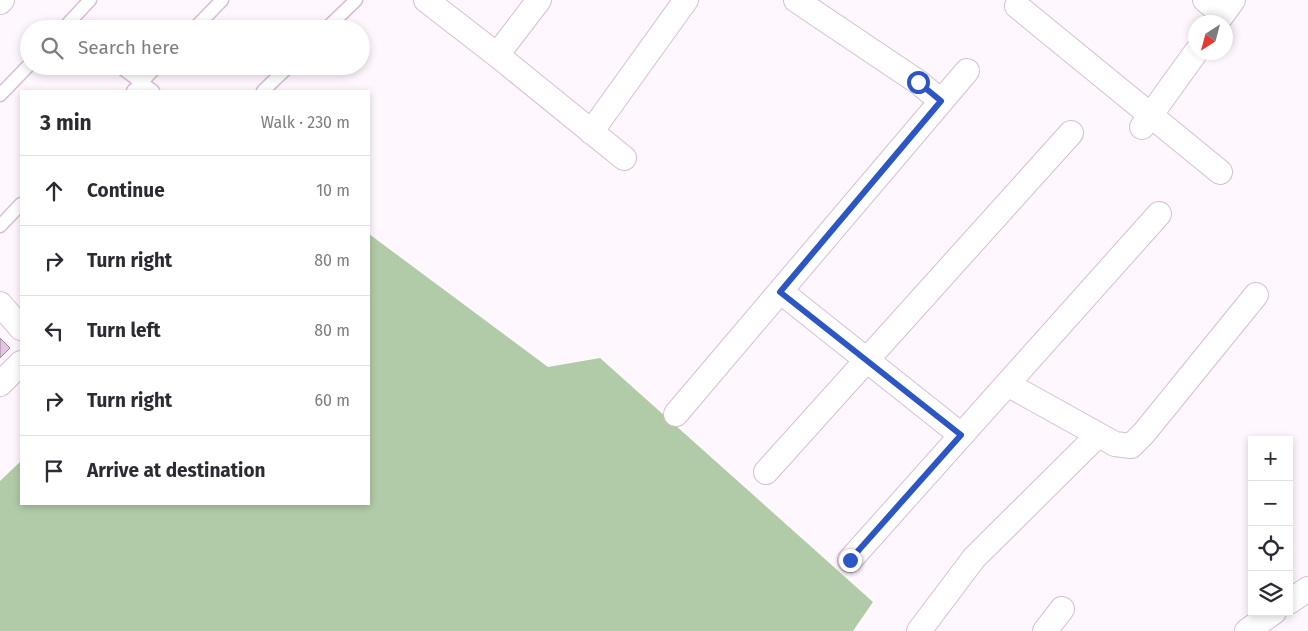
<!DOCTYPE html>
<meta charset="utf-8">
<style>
body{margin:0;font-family:"Fira Sans",sans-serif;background:#f2f2f3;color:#2b2b33}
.controls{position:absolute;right:15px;bottom:15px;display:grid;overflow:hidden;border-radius:0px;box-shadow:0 2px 8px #0003}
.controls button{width:45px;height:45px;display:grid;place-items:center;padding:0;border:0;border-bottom:1px solid #e1e1e2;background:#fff;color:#2b2b33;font:25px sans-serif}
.compass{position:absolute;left:1188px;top:15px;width:45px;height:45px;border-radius:50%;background:#fff;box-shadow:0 2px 8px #0003;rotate:216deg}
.stop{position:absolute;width:15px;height:15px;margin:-11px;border:4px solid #2d56c5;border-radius:50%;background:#fff}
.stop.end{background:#2d56c5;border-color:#fff;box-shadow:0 1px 5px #0008}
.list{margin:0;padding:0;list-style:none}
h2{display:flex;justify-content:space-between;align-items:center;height:65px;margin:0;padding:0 20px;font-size:21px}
h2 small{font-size:16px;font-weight:400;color:#7c7c81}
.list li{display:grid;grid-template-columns:32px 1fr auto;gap:15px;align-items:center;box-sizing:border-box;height:70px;padding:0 20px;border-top:1px solid #e1e1e2}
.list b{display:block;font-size:19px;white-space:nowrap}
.list em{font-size:16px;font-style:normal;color:#7c7c81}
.icon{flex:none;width:28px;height:28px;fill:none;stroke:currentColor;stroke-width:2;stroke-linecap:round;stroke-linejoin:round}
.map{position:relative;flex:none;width:1308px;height:631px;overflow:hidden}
.search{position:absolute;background:#fff;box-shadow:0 2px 8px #0003;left:20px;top:20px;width:350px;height:55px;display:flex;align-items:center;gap:12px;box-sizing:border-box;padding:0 18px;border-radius:28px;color:#7c7c81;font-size:19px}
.panel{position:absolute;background:#fff;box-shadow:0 2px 8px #0003;left:20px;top:90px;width:350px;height:415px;border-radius:0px}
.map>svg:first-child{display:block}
</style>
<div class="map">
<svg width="1308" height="631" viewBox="0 0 1308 631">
<rect width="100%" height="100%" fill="#fef8fe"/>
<path fill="#b1caa7" d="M369,234l179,133 52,-9 273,244 -20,29h-853v-150l21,-20v43h348z"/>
<path fill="#e2c6e0" stroke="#9c829a" d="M0,338l10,10 -10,10z"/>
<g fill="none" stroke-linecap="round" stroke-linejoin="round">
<g stroke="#d8bcd6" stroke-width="15">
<path id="lane" d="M63,29l27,-29
M194,29l28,-29
M326,29l30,-29
M119,66l34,25
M133,91l24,-25
M263,91l26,-25
M0,95l29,-30
M0,226l21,-22"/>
</g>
<g stroke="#d8bcd6" stroke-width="26">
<path id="street" d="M426,0l71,55 42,-55
M796,0l122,82 23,19
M1205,0l18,14
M0,2l2,-2
M1017,6l203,166
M1217,22l16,-22
M497,55l127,103
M1142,127l54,-75
M591,132l95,-132
M780,291l181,144
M0,304l21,24
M0,384l21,-21
M1007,384l108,60 16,2 13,-13 112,-138
M676,414l291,-343
M766,472l305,-339
M850,560l309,-346
M1289,602l19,-13
M919,631l55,-73 124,-123
M1045,631l17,-22
M1247,631l27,-19"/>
</g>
<use href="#lane" stroke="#fff" stroke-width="12"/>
<use href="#street" stroke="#fff" stroke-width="24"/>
</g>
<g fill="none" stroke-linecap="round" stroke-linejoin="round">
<path stroke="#2d56c5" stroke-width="6" d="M850,560l111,-125 -181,-143 161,-191 -23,-19"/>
</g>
</svg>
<div class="controls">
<button>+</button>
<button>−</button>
<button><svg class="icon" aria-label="locate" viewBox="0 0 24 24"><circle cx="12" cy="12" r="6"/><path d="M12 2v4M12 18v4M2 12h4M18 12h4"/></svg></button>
<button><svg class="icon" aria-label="layers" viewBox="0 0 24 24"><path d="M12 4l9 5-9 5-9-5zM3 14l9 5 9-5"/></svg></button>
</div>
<svg class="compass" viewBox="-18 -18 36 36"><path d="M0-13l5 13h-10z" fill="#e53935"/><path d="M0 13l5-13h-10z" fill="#7c7c81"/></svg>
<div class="stop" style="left:918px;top:82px"></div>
<div class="stop end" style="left:850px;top:560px"></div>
<div class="search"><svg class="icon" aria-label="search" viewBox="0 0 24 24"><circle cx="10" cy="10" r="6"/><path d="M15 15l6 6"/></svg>Search here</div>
<section class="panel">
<h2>3 min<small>Walk · 230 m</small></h2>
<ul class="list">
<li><svg class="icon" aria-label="ahead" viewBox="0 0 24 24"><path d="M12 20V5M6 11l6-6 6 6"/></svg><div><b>Continue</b></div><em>10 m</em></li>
<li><svg class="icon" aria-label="right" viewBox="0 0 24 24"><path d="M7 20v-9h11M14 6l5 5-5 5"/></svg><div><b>Turn right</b></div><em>80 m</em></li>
<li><svg class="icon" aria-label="left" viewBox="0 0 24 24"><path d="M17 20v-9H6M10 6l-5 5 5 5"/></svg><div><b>Turn left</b></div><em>80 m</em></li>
<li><svg class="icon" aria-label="right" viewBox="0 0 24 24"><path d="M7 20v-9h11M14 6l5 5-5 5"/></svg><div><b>Turn right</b></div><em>60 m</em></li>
<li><svg class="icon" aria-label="arrive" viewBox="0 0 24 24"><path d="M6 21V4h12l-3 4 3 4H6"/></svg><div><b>Arrive at destination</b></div></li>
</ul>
</section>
</div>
